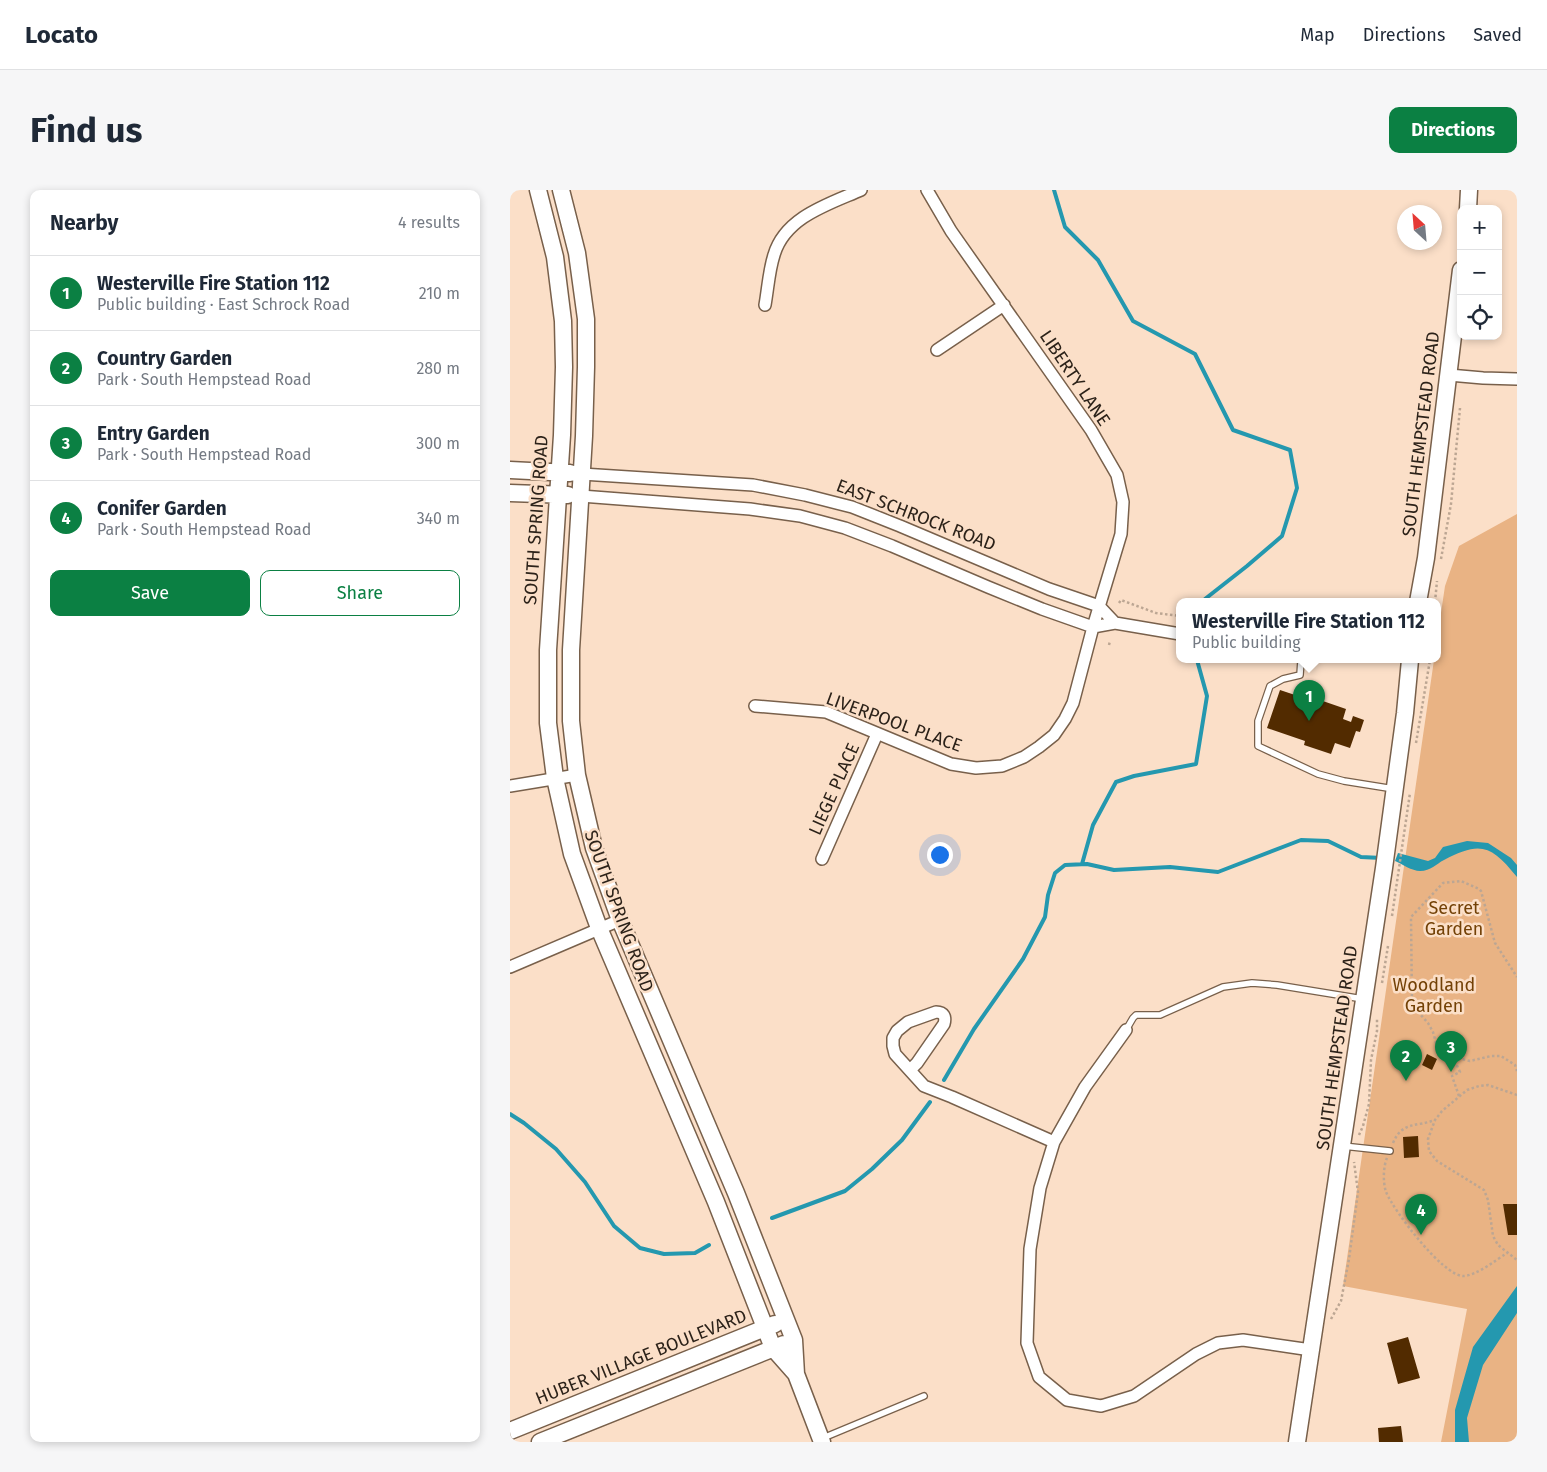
<!DOCTYPE html>
<meta charset="utf-8">
<style>
body{margin:0;font-family:"Fira Sans",sans-serif;background:#f6f6f7;color:#1f2937}
.controls{position:absolute;right:15px;top:15px;display:grid;overflow:hidden;border-radius:10px;box-shadow:0 2px 8px #0003}
.controls button{width:45px;height:45px;display:grid;place-items:center;padding:0;border:0;border-bottom:1px solid #e0e1e3;background:#fff;color:#1f2937;font:25px sans-serif}
.compass{position:absolute;left:887px;top:15px;width:45px;height:45px;border-radius:50%;background:#fff;box-shadow:0 2px 8px #0003;rotate:334deg}
.you{position:absolute;left:429px;top:664px;width:18px;height:18px;margin:-12px;border:4px solid #fff;border-radius:50%;background:#1a73e8;box-shadow:0 0 0 8px #1a73e833}
.badge{display:grid;place-items:center;width:32px;height:32px;border-radius:50%;background:#0b8043;color:#fff;font-size:16px;font-weight:700}
.pin{position:absolute;translate:-50% -41px;filter:drop-shadow(0 1px 2px #0008)}
.pin::after{content:'';position:absolute;top:26px;width:18px;height:15px;background:inherit;clip-path:polygon(0 0,100% 0,50% 100%)}
.popup{position:absolute;left:666px;top:408px;width:265px;height:65px;box-sizing:border-box;display:grid;place-content:center;border-radius:10px;background:#fff;filter:drop-shadow(0 1px 4px #0005);font-size:16px;white-space:nowrap;color:#747a83}
.popup b{font-size:19px;color:#1f2937}
.popup::after{content:'';position:absolute;left:50%;top:100%;margin-left:-10px;border:10px solid transparent;border-top-color:#fff}
.list{margin:0;padding:0;list-style:none}
h2{display:flex;justify-content:space-between;align-items:center;height:65px;margin:0;padding:0 20px;font-size:21px}
h2 small{font-size:16px;font-weight:400;color:#747a83}
.list li{display:grid;grid-template-columns:32px 1fr auto;gap:15px;align-items:center;box-sizing:border-box;height:75px;padding:0 20px;border-top:1px solid #e0e1e3}
.list b{display:block;font-size:19px;white-space:nowrap}
.list p{margin:0;font-size:16px;white-space:nowrap;color:#747a83}
.list em{font-size:16px;font-style:normal;color:#747a83}
.actions{display:flex;gap:10px;padding:15px 20px}
.actions a{flex:1;padding:11px 0;border:1px solid #0b8043;border-radius:10px;text-align:center;font-size:18px;color:#0b8043}
.actions .main{background:#0b8043;color:#fff}
.icon{flex:none;width:28px;height:28px;fill:none;stroke:currentColor;stroke-width:2;stroke-linecap:round;stroke-linejoin:round}
.map{position:relative;flex:none;width:1007px;height:1252px;overflow:hidden;border-radius:10px}
header{display:flex;align-items:center;gap:30px;box-sizing:border-box;height:70px;padding:0 25px;background:#fff;border-bottom:1px solid #e0e1e3}
header strong{font-size:24px}
nav{display:flex;gap:28px;margin-inline-start:auto;font-size:18px}
.intro{display:flex;align-items:center;justify-content:space-between;box-sizing:border-box;height:120px;padding:0 30px}
h1{margin:0;font-size:35px}
.button{padding:12px 22px;border-radius:10px;background:#0b8043;color:#fff;font-size:18px;font-weight:700}
main{display:flex;gap:30px;padding:0 30px}
aside{flex:1;background:#fff;border-radius:10px;box-shadow:0 2px 8px #0003}
.map>svg:first-child{display:block}
</style>
<header>
<strong>Locato</strong>
<nav><a>Map</a><a>Directions</a><a>Saved</a></nav>
</header>
<div class="intro"><h1>Find us</h1><a class="button">Directions</a></div>
<main>
<aside>
<h2>Nearby<small>4 results</small></h2>
<ul class="list">
<li><span class="badge">1</span><div><b>Westerville Fire Station 112</b><p>Public building · East Schrock Road</p></div><em>210 m</em></li>
<li><span class="badge">2</span><div><b>Country Garden</b><p>Park · South Hempstead Road</p></div><em>280 m</em></li>
<li><span class="badge">3</span><div><b>Entry Garden</b><p>Park · South Hempstead Road</p></div><em>300 m</em></li>
<li><span class="badge">4</span><div><b>Conifer Garden</b><p>Park · South Hempstead Road</p></div><em>340 m</em></li>
</ul>
<div class="actions"><a class="main">Save</a><a>Share</a></div>
</aside>
<div class="map">
<svg width="1007" height="1252" viewBox="0 0 1007 1252">
<rect width="100%" height="100%" fill="#fbdfc8"/>
<path fill="#e9b384" d="M1007,324v928h-76l26,-133 -124,-23 91,-626h4v-27l7,-47 14,-40z"/>
<path fill="#2498af" d="M957,651l21,2 23,15 6,7v12c-25,-31 -36,-37 -73,-17 -8,4 -13,11 -24,11 -8,0 -18,-7 -25,-10l3,-8 30,8 7,-3 8,-11z
M1007,1096v27l-34,52 -16,53 2,24h-14v-32l18,-63z"/>
<g fill="none" stroke-linecap="round" stroke-linejoin="round">
<path stroke="#2498af" stroke-width="4" d="M544,0l11,37 33,33 35,61 62,33 38,76 57,20 7,38 -15,48 -35,30 -42,33 -2,3
M572,674l11,-39 23,-43 18,-6 62,-12 11,-68 -10,-36
M434,890l30,-51 49,-70 22,-42 3,-22 7,-22 10,-8 22,-1 27,6 56,-3 48,5 83,-32 27,1 33,16 21,1
M0,924l14,9 32,26 29,33 29,44 26,22 24,6 31,-1 14,-8
M262,1028l73,-27 27,-22 30,-29 28,-38"/>
</g>
<path fill="#522b00" d="M770,500l36,12 1,-3 29,10 -3,10 8,3 2,-6 11,4 -4,12 -4,-1 -6,17 -15,-5 -4,11 -27,-9 1,-4 -38,-13z
M896,858l9,3 -4,12 -9,-3z
M917,864l10,5 -5,11 -10,-5z
M908,946l1,21 -15,1 -1,-21z
M993,1014h14v31h-9z
M898,1147l12,41 -22,6 -11,-41z
M891,1236l2,16h-24l-1,-14z"/>
<g fill="none" stroke-linecap="round" stroke-linejoin="round">
<g stroke="#78604b" stroke-width="8">
<path id="lane" d="M791,470l-1,15 -17,4 -13,7 -12,35v25l60,28 26,7 50,8
M616,840l7,-12 3,-3h24l63,-28 29,-4 25,2 86,14
M833,956l47,5
M313,1248l101,-42"/>
</g>
<g stroke="#78604b" stroke-width="14">
<path id="street" d="M255,115c3,-17 4,-35 9,-50 11,-38 55,-51 87,-65
M427,160l67,-45
M939,185l34,3 34,1
M72,284l171,11 52,10 47,12 48,19 149,63 50,17 16,17
M71,306l169,13 50,7 45,12 47,18 96,41 54,22 51,18 22,-4 65,11
M245,516l71,6 125,52 25,4 26,-2 22,-9 15,-10 15,-12 11,-16 8,-16 20,-76 28,-93 2,-32 -6,-27 -26,-45 -140,-199 -24,-41
M0,596l67,-11
M312,669l55,-125
M0,777l110,-47
M616,840l-41,57 -31,55 -14,46 -10,61 -3,94 12,34 28,23 34,6 33,-10 62,-42 22,-11 25,-3 68,10
M400,880l7,-7 27,-39c2,-7 0,-12 -8,-12l-28,10 -11,9 -4,7v8l2,8 29,32 28,11 102,45"/>
</g>
<g stroke="#78604b" stroke-width="19">
<path id="secondary" d="M28,0l17,67 8,64 1,46 -2,68 -14,215v73l7,55 17,76 27,74 117,274 57,146 23,26
M51,0l16,63 9,66v48l-2,69 -13,214v71l6,54 17,73 26,72 116,273 58,147 2,34 26,68
M958,19l1,-19
M0,280l60,3
M0,303l58,2
M908,412l8,-44 35,-288
M0,1241l265,-107
M30,1252l244,-98
M787,1252l87,-574 21,-155 5,-53"/>
</g>
<path stroke="#bca693" stroke-width="2.5" stroke-dasharray="2.5 2.5" stroke-linecap="butt" d="M931,369l10,-55 9,-96
M925,412l2,-21
M609,413l2,-3 35,13 24,3
M599,455l1,-4
M906,553l14,-83
M882,726l18,-123
M872,793l6,-37
M943,867l17,4 21,-5h10l14,9 2,6
M1007,905l-29,-10 -9,1 -12,4 -25,21 -7,9 -7,19 1,12 8,10 47,29 4,10 5,36 5,9 19,15
M949,906l-7,-20 8,-4 -7,-15 -15,-7 -5,-18 -5,-9 -16,-18 -1,-88 32,-34 18,-2 18,8 2,2 14,52 22,34
M849,945l4,-9 6,-22 2,-44 6,-29v-13
M883,953c9,-22 24,-16 42,-23
M877,968c-4,9 -4,25 -1,34 8,19 56,83 77,84 13,0 33,-16 44,-23
M821,1129l10,-18 8,-42 9,-67 -4,-30"/>
<use href="#lane" stroke="#fff" stroke-width="5.5"/>
<use href="#street" stroke="#fff" stroke-width="11"/>
<use href="#secondary" stroke="#fff" stroke-width="16"/>
</g>
<g text-anchor="middle" stroke-width="5" stroke-linejoin="round" paint-order="stroke">
<g font-size="18" fill="#2c2219" stroke="#fbdfc8">
<text transform="translate(565 188) rotate(56)" y="6">LIBERTY LANE</text>
<text transform="translate(911 244) rotate(-83)" y="6">SOUTH HEMPSTEAD ROAD</text>
<text transform="translate(406 325) rotate(21)" y="6">EAST SCHROCK ROAD</text>
<text transform="translate(26 330) rotate(-86)" y="6">SOUTH SPRING ROAD</text>
<text transform="translate(384 532) rotate(20)" y="6">LIVERPOOL PLACE</text>
<text transform="translate(324 599) rotate(-66)" y="6">LIEGE PLACE</text>
<text transform="translate(109 721) rotate(70)" y="6">SOUTH SPRING ROAD</text>
<text transform="translate(827 858) rotate(-82)" y="6">SOUTH HEMPSTEAD ROAD</text>
<text transform="translate(131 1167) rotate(-22)" y="6">HUBER VILLAGE BOULEVARD</text>
</g>
<g font-size="18" fill="#734106" stroke="#fbdfc8">
<text x="944" y="724">Secret<tspan x="944" dy="21">Garden</tspan></text>
<text x="924" y="801">Woodland<tspan x="924" dy="21">Garden</tspan></text>
</g>
</g>
</svg>
<div class="controls">
<button>+</button>
<button>−</button>
<button><svg class="icon" aria-label="locate" viewBox="0 0 24 24"><circle cx="12" cy="12" r="6"/><path d="M12 2v4M12 18v4M2 12h4M18 12h4"/></svg></button>
</div>
<svg class="compass" viewBox="-18 -18 36 36"><path d="M0-13l5 13h-10z" fill="#e53935"/><path d="M0 13l5-13h-10z" fill="#747a83"/></svg>
<div class="you"></div>
<div class="pin badge" style="left:799px;top:531px">1</div>
<div class="popup"><b>Westerville Fire Station 112</b>Public building</div>
<div class="pin badge" style="left:896px;top:891px">2</div>
<div class="pin badge" style="left:941px;top:882px">3</div>
<div class="pin badge" style="left:911px;top:1045px">4</div>
</div>
</main>
